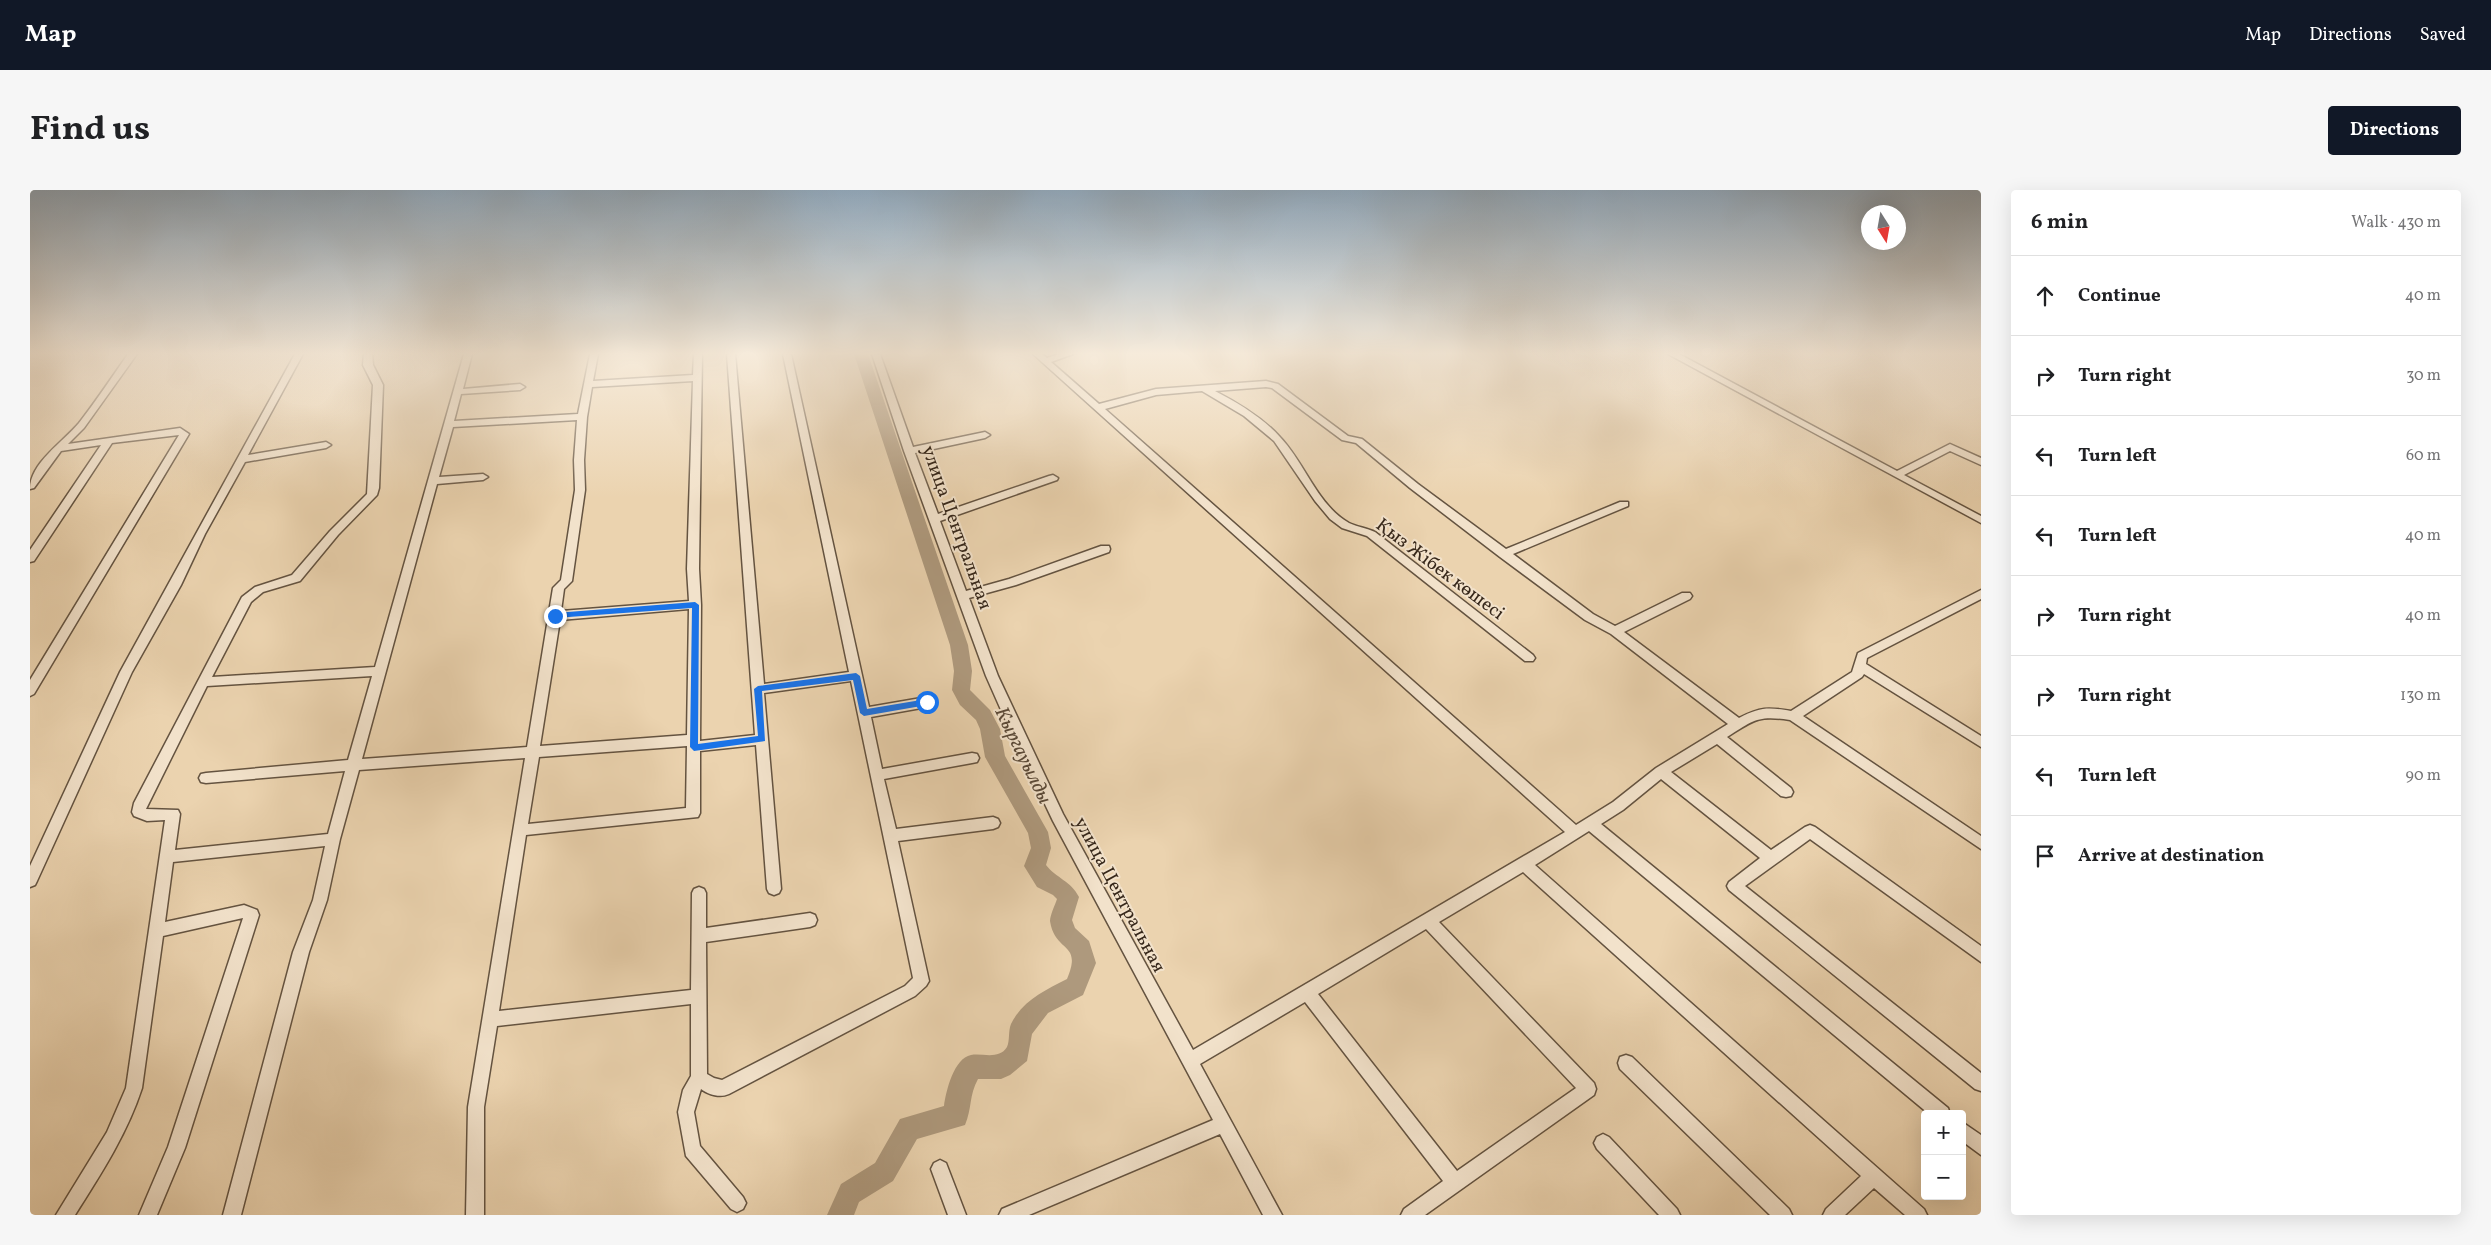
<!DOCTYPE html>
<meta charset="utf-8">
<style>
body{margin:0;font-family:Vollkorn,serif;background:#f6f6f6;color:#202124}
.controls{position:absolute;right:15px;bottom:15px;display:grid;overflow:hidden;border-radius:5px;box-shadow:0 5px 20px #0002}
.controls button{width:45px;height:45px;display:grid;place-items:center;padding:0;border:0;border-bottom:1px solid #e0e0e0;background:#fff;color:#202124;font:25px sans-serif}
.compass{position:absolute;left:1831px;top:15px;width:45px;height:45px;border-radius:50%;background:#fff;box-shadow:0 5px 20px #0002;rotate:169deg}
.stop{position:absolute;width:15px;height:15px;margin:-11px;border:4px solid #1a73e8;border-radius:50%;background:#fff}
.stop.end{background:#1a73e8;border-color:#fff;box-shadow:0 1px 5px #0008}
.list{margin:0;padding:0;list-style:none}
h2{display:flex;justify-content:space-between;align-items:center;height:65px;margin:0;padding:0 20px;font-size:21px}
h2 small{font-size:16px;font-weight:400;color:#757577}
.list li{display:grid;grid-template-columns:32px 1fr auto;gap:15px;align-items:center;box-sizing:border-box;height:80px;padding:0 20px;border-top:1px solid #e0e0e0}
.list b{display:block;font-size:19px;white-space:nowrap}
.list em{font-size:16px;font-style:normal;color:#757577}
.icon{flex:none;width:28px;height:28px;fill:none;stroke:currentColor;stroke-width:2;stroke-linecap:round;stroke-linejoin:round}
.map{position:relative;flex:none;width:1951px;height:1025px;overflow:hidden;border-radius:5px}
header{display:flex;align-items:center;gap:30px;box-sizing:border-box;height:70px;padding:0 25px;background:#111827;color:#fff}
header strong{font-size:24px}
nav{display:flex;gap:28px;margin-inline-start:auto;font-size:18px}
.intro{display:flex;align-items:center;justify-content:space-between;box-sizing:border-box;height:120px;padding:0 30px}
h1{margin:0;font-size:35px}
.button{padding:12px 22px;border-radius:5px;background:#111827;color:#fff;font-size:18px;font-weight:700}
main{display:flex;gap:30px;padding:0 30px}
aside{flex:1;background:#fff;border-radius:5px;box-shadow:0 5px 20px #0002}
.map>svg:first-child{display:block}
</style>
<header>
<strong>Map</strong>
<nav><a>Map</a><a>Directions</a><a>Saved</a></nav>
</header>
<div class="intro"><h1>Find us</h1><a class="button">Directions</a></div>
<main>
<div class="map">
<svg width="1951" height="1025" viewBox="0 0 1951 1025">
<rect width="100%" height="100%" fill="#ebd3af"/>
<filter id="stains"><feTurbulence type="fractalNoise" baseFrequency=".004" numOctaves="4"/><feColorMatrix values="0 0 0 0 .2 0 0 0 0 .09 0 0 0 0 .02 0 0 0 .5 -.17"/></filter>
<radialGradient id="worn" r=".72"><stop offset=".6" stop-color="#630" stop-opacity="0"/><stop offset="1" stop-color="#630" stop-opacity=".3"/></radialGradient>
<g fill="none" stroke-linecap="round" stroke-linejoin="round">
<path fill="#ae997d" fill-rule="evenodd" d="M824,164h14l100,291 4,26 -2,19 20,20 10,19 5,27 43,76 3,16 -5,17c10,13 25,16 33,32l-7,23 3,8 14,13 7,22 -13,32 -35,18 -16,21 -5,27 -17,14 -9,4h-23c-9,16 -6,30 -13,46l-48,14 -24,42 -34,21 -5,13h-27l14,-31 34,-21 25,-44 44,-13c2,-15 10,-48 27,-51 12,-2 28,5 36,-8 3,-6 1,-16 4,-23 12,-24 33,-33 56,-45 16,-38 -12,-25 -17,-58 0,-6 5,-16 7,-22l-4,-4 -16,-8 -13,-21 7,-18 -3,-15 -43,-76 -5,-28 -4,-9 -16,-15 -8,-15 2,-19 -4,-26z"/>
<g stroke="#645340" stroke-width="3">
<path id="minor" d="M98,164h9l-53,74 -16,16 112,-16 9,6 -155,260 -4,2v-16l149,-245 -67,8 -78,118 -4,1v-12l71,-105 -40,6 -27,37 -4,1c0,-26 33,-47 49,-66 17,-22 33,-46 49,-69z
M265,164h8l-55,101 78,-13 5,3 -5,3 -81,14 -40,72 -24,51 -49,87 -95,209 -2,4 -5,2v-21l90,-194z
M334,164h8l1,11 10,20 -4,103 -2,7 -39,40 -38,46 -37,11 -12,10 -39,75 163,-10 89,-313h8l-9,35 57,-5 5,3 -5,3 -59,4 -7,27 124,-7 12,-60h8l-5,27 100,-6 1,-21h8l-3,215 2,36 -1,136 55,-6 -28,-381h8l29,330 85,-12 -66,-318h8l78,353 58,-10 6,5 -6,5 -56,10 11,52 90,-16 5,1 2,4 -2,4 -5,1 -88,16 12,50 97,-12 5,2 2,4 -2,4 -5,2 -95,12 31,140 -3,5 -11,10 -186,98c-9,4 -20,1 -28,-5l-7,23 6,34 43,51 3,6 -3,6 -6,3 -6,-3 -45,-53 -8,-44 5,-22 8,-14v-72l-194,22 -13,81v108h-18l2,-108 57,-349 -166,12 -19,69 -13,61 -18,52 -68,263h-18l70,-263 20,-52 12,-54 -152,16 -8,60 79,-17 13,5 2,5 -74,233 -28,67h-18l29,-68 75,-229 -80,18 -21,152c-15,46 -41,86 -67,127h-19l51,-83 19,-44 39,-268 -18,1 -13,-5 -2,-4 2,-9 108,-206 13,-10 37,-12 38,-44 37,-37 6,-109 -10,-20zM663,191l-6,188 2,32 -128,10 3,-22 8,-8 13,-91 -1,-30 3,-43 5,-30zM547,230l-3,40 1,30 -14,90 -8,8 -26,159 -165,12 75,-275 46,-4 5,-3 -5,-3 -44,3 14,-50zM659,419l-2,126 -147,11 20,-126zM342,486l-24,84 -142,13 -5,1 -2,4 2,4 5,1 139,-12 -17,63 -153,16 5,-36 -2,-4 -32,-1 61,-123zM821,491l62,297 -8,8 -183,94 -8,-2 -7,-4 -1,-132 104,-15 5,-2 2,-5 -2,-5 -5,-2 -104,15v-35l-2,-4 -5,-2 -5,2 -2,4 -1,97 -192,21 27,-176 172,-18 2,-4v-62l56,-6 11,144 2,4 5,2 5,-2 2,-4 -17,-196zM657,556l-1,62 -158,16 11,-67z
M842,164h8l33,93 72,-15 5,3 -5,3 -70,15 23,61 111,-38 4,-1 5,3 -1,2 -117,41 26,70 43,-12 92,-33h8l1,3 -1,3 -93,33 -47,13 29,78 65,138 130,236 372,-218 -532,-478h9l5,4 12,-4h14l-22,8 48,42 57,-15 110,-8 12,3 70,52 14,3 56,45 88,65 114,-47h8v4l-115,48 80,60 22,12 67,-33h8l2,3 -2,3 -66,33 115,86c21,-11 29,-11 52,-7l61,-39 6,-19 123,-63v9l-114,59 -1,6 115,72v11l-117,-73 -2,3 -59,39 178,120v13l-191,-129c-33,-5 -36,0 -63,17l64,51 2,4 -2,4 -5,1 -5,-1 -64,-52 -46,28 100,78 34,-23 5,-2 5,2 166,119v16l-171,-123 -65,47 236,187v18l-6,-2 -246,-199 -2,-4 2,-4 31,-24 -99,-79 -38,31 -22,14 347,284 2,6h-21l-340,-283 -54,34 389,344 3,6h-22l-31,-27 -29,27h-22l3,-6 35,-33 -338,-304 -84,50 155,161 2,6 -2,6 -169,120h-24l3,-6 39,-28 -138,-179 -105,62 82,151h-19l-43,-81 -191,81h-30l3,-6 211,-89 -160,-299 -40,-84 -27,-61 -82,-225zM1236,197l6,1 70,52 14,3 54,45 90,69 85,63 26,14 117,90 -72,44 -43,34 -37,23 -471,-416 51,-14 46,-4 42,25 30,25 41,60 15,18 12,9 25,8 158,125h8l2,-3 -2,-3 -158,-123c-8,-4 -18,-5 -26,-9 -32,-18 -44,-60 -69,-86 -18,-20 -42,-34 -65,-46zM1396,739l150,159 -119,83 -139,-177z
M1638,164h11l218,117 53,-27 31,14v7l-31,-14 -46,24 77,41v7z
M1596,865l6,2 157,152 3,6h-22l-150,-146 -2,-6 2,-6z
M1932,932l19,13v20l-19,-14z
M1573,944l6,3 68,72 3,6h-21l-62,-66 -3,-6 3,-6z
M910,970l6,3 20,52h-18l-17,-46 3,-6z"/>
</g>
<use href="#minor" fill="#f2e2cb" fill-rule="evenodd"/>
</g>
<linearGradient id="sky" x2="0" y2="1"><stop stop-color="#91a9bd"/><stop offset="0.53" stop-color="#f6ebdb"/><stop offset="1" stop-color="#f6ebdb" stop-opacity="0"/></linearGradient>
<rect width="1951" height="308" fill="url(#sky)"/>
<path fill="#1a73e8" d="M665,412l4,3 -1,139 60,-8 -4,-47 4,-3 98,-13 4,3 7,33 60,-10 4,3 -4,3 -63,11 -4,-3 -7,-33 -91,11 3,50 -71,10 -4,-4 2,-139 -137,10 -4,-2 4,-3z"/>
<g text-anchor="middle" stroke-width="4" stroke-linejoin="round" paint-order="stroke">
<g font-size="19" fill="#37281b" stroke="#f2e2cb">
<text transform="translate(928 337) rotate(70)" y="7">улица Центральная</text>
<text transform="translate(1411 378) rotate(37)" y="7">Қыз Жібек көшесі</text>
<text transform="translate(1091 704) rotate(62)" y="7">улица Центральная</text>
</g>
<g font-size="20" font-style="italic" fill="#5b4a38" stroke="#f2e2cb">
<text transform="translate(994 565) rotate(64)" y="7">Кыргауылды</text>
</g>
</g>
<rect width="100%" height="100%" filter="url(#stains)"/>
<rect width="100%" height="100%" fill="url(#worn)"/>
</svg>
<div class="controls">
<button>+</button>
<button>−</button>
</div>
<svg class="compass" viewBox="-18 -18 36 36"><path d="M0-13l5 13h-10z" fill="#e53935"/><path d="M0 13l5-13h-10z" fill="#757577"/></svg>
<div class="stop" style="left:897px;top:512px"></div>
<div class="stop end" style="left:525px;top:426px"></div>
</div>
<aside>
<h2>6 min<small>Walk · 430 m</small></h2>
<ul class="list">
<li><svg class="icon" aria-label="ahead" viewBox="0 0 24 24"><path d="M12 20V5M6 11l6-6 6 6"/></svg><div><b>Continue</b></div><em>40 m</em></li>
<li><svg class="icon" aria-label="right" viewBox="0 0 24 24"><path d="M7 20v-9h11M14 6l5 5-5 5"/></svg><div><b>Turn right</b></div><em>30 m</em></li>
<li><svg class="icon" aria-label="left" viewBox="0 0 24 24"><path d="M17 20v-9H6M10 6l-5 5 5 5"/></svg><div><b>Turn left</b></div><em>60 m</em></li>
<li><svg class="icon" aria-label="left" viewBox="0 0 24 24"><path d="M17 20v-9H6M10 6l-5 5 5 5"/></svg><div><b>Turn left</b></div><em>40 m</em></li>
<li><svg class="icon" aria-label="right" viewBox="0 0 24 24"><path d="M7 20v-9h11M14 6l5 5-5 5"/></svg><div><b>Turn right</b></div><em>40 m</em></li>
<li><svg class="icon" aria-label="right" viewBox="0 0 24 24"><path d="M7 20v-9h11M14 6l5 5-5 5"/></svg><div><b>Turn right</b></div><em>130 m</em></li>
<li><svg class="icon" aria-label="left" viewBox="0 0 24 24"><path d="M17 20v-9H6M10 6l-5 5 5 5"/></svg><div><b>Turn left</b></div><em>90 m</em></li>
<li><svg class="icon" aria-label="arrive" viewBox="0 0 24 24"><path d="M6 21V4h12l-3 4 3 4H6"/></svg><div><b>Arrive at destination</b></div></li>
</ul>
</aside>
</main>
